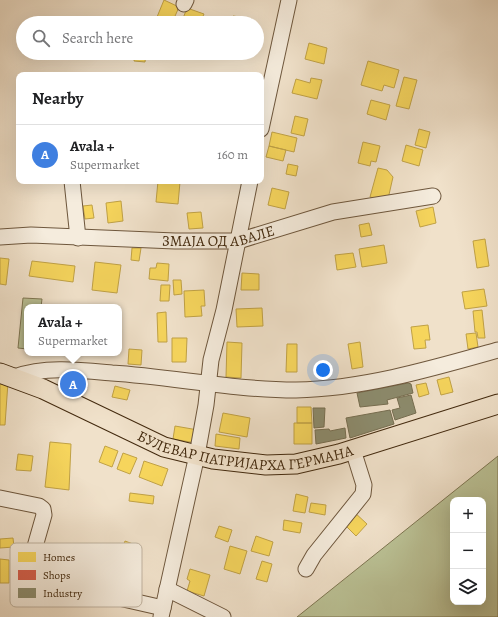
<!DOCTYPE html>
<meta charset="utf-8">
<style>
body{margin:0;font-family:Alegreya,serif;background:#f2f2f2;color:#202124}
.controls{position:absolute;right:12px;bottom:12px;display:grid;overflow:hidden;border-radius:8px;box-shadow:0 4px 16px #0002}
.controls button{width:36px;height:36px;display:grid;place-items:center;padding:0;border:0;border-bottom:1px solid #e0e0e0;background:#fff;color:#202124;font:20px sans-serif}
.you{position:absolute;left:323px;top:370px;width:14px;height:14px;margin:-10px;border:3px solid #fff;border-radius:50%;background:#1a73e8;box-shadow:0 0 0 6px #1a73e833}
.badge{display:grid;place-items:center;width:26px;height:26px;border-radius:50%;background:#ea580c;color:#fff;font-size:13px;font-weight:700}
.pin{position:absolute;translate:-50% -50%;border:2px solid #fff;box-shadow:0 1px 4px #0006}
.popup{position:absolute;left:24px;top:304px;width:98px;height:52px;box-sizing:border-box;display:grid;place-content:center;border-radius:8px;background:#fff;filter:drop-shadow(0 1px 3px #0005);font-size:13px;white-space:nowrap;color:#757577}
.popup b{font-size:15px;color:#202124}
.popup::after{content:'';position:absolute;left:50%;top:100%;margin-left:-8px;border:8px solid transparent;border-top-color:#fff}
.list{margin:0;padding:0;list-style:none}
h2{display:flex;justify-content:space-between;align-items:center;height:52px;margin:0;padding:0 16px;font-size:17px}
h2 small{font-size:13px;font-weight:400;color:#757577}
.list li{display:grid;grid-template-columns:26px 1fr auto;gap:12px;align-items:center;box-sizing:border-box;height:60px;padding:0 16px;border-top:1px solid #e0e0e0}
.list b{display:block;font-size:15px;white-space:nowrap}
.list p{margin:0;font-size:13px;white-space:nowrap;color:#757577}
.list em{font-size:13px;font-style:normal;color:#757577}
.icon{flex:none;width:22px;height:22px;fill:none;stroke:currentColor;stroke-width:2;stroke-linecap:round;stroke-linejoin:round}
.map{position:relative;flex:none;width:498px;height:617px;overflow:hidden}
.search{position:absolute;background:#fff;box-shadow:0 4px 16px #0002;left:16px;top:16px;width:248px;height:44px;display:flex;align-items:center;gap:10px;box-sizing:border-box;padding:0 14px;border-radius:22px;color:#757577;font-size:15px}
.panel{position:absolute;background:#fff;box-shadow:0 4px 16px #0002;left:16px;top:72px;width:248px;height:112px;border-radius:8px}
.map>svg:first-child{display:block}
</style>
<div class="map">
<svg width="498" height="617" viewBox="0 0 498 617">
<rect width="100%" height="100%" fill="#f0e1ca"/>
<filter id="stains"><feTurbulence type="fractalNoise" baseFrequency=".005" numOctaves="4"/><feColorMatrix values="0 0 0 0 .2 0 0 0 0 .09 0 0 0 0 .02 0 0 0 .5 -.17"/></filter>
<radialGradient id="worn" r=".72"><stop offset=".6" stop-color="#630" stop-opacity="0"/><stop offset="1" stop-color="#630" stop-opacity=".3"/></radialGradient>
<path fill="#bbc296" stroke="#7e7652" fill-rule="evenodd" d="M23,298l19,1 -1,8h-14v42l-9,-1z
M498,456v161h-201zM453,500h30v102h-30z"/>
<path fill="#f6d55c" stroke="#c0a145" d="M164,0l15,7 -7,16 -15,-6z
M187,8l17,6 -4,9h-12l-6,-2z
M233,16l19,3 -1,4h-19z
M309,43l18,5 -3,16 -19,-5z
M135,53h11l-1,9 -11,-1z
M368,61l31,9 -5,18 -10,-3 -2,6 -21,-6z
M404,77l13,3 -8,29 -13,-3z
M311,78l11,2 -5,19 -25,-6 4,-14 14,4z
M371,100l19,5 -4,15 -19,-6z
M295,116l13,3 -4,17 -13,-3z
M419,129l11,3 -4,16 -11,-3z
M272,132l25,6 -3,14 -25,-6z
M363,142l17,4 -4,16 -5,-1 -1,5 -12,-3z
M406,145l17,5 -4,16 -17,-5z
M269,146l17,4 -3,11 -17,-4z
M288,164l10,2 -2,10 -10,-2z
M378,168l9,2 6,7 -5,22 -6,1 -12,-3z
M158,181l22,1 -2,22 -22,-2z
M272,188l17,4 -4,17 -17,-4z
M121,201l2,20 -15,2 -2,-20z
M92,205l2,13 -9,1 -2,-13z
M433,207l3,16 -16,4 -4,-16z
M201,212l2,16 -14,1 -2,-16z
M369,223l3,12 -11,2 -2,-12z
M485,239l4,27 -12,2 -4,-27z
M384,245l3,18 -25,4 -3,-18z
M132,248h9l-2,13 -8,-1z
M353,253l3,14 -19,3 -2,-15z
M0,258l9,1 -3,26 -6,-1z
M32,261l43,5 -2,16 -44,-6z
M95,262l26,3 -4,28 -25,-3z
M157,263l12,1 -1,17 -19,-2 1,-11h6z
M242,273l17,1v16h-18z
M173,280h8l1,14 -8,1z
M161,285h9l-1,16h-9z
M484,289l3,17 -22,3 -3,-17z
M204,290l1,16h-4l1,10 -17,1 -1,-26z
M262,308l1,18 -26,1 -1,-18z
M482,310l3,28h-7l-1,-6h-2l-2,-21z
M166,312l1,30h-9l-1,-29z
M428,325l2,15h-5l1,8 -12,1 -3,-22z
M476,333l2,14 -10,2 -2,-15z
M172,338h15l-1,24h-14z
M227,342l15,1 -1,35 -15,-1z
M360,342l3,25 -11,2 -4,-25z
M287,344h10v28h-11z
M129,349l13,1 -1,15 -13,-1z
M449,377l4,15 -12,3 -4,-15z
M0,382h8l-3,43h-5z
M426,383l3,11 -10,3 -3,-12z
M115,386l15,4 -3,10 -15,-3z
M297,407h14l1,16h-15z
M223,413l27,5 -3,19 -28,-5z
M294,423h18v21h-18z
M175,426l23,4 -2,13 -23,-4z
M216,434l24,4 -1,11 -24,-3z
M50,442l21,2 -2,46 -24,-3z
M105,446l13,5 -6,16 -13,-5z
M123,453l14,5 -7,16 -13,-5z
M18,454l15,2 -2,15 -15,-1z
M144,461l24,8 -6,17 -23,-9z
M130,493l24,3 -1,8 -24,-3z
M296,494l12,3 -3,16 -12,-2z
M311,503l15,2 -1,10 -16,-3z
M353,511l14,13 -11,12 -13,-13z
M284,520l18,3 -2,10 -17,-3z
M219,526l13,4 -4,12 -13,-5z
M256,536l17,6 -4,14 -18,-5z
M13,538l1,9 -14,1v-9z
M125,541l16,6 -5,16 -17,-6z
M230,546l17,5 -7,23 -16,-5z
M0,559l9,1v23h-9z
M262,561l10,3 -5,18 -11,-3z
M190,569l20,6 -6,21 -17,-5 3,-10 -3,-2z"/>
<path fill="#d6604d" stroke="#aa503a" d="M64,378l23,1v9h-23z"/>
<path fill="#8c8c6e" stroke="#766e51" d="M408,383l3,1 2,9 -26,7 1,4 -28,3 -3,-14z
M411,395l5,18 -21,7 -3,-10 8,-2 -3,-10z
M313,408h12l-1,19 -10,1z
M390,410l4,14 -44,14 -4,-20z
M345,428l1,10 -30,6 -1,-14 14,-1 1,2z"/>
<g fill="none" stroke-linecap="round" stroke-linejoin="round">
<g stroke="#6e573d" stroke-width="17">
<g id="minor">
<path d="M184,4l2,-4"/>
<path d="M261,129l28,-129"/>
<path d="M72,181l6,57"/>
<path id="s1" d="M0,237l31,-2 144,6h63l95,-29 100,-16"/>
<path d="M14,377c32,-11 65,-7 98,-4 62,4 122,17 184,17 67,-1 138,-22 202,-40"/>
<path d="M0,498l39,8 4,3 1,6 -18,63 2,4 69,11 66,15"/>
<path d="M306,569l8,-14 49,-61 1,-9 -11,-35"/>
<path d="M167,589l56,28"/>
<path d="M161,617l36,-162 9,-50 5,-45 13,-50 26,-129"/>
</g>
</g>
<g stroke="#42290e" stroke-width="21">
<g id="major">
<path id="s2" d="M0,373l43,16 121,58 49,12 53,6 30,-1 43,-10 159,-50"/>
</g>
</g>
<use href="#minor" stroke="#f5ecdd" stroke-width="15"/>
<use href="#major" stroke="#f0e1ca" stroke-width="19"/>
</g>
<g text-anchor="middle" stroke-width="4" stroke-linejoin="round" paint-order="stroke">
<g font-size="15" fill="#42290e" stroke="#f5ecdd">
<text dy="5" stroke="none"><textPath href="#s1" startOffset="219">ЗМАЈА ОД АВАЛЕ</textPath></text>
<text dy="5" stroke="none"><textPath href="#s2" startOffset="262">БУЛЕВАР ПАТРИЈАРХА ГЕРМАНА</textPath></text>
</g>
</g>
<rect x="10" y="543" width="132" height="64" rx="6" fill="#f5ecdd" stroke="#bfb29f" stroke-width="1"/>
<rect x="18" y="552" width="18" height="10" fill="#f6d55c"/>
<rect x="18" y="570" width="18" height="10" fill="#d6604d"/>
<rect x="18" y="588" width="18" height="10" fill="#8c8c6e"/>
<g font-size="11" fill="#42290e">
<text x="43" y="561">Homes</text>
<text x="43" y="579">Shops</text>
<text x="43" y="597">Industry</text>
</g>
<rect width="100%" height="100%" filter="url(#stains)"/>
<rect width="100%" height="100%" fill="url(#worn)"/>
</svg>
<div class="controls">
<button>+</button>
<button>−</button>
<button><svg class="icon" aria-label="layers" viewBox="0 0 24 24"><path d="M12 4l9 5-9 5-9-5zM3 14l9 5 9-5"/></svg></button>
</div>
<div class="you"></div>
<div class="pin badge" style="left:73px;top:384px;background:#3f7fe0">A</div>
<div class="popup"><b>Avala +</b>Supermarket</div>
<div class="search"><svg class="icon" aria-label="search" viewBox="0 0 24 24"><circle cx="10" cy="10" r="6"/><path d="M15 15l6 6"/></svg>Search here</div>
<section class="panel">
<h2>Nearby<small></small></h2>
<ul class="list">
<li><span class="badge" style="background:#3f7fe0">A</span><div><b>Avala +</b><p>Supermarket</p></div><em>160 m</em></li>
</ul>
</section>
</div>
